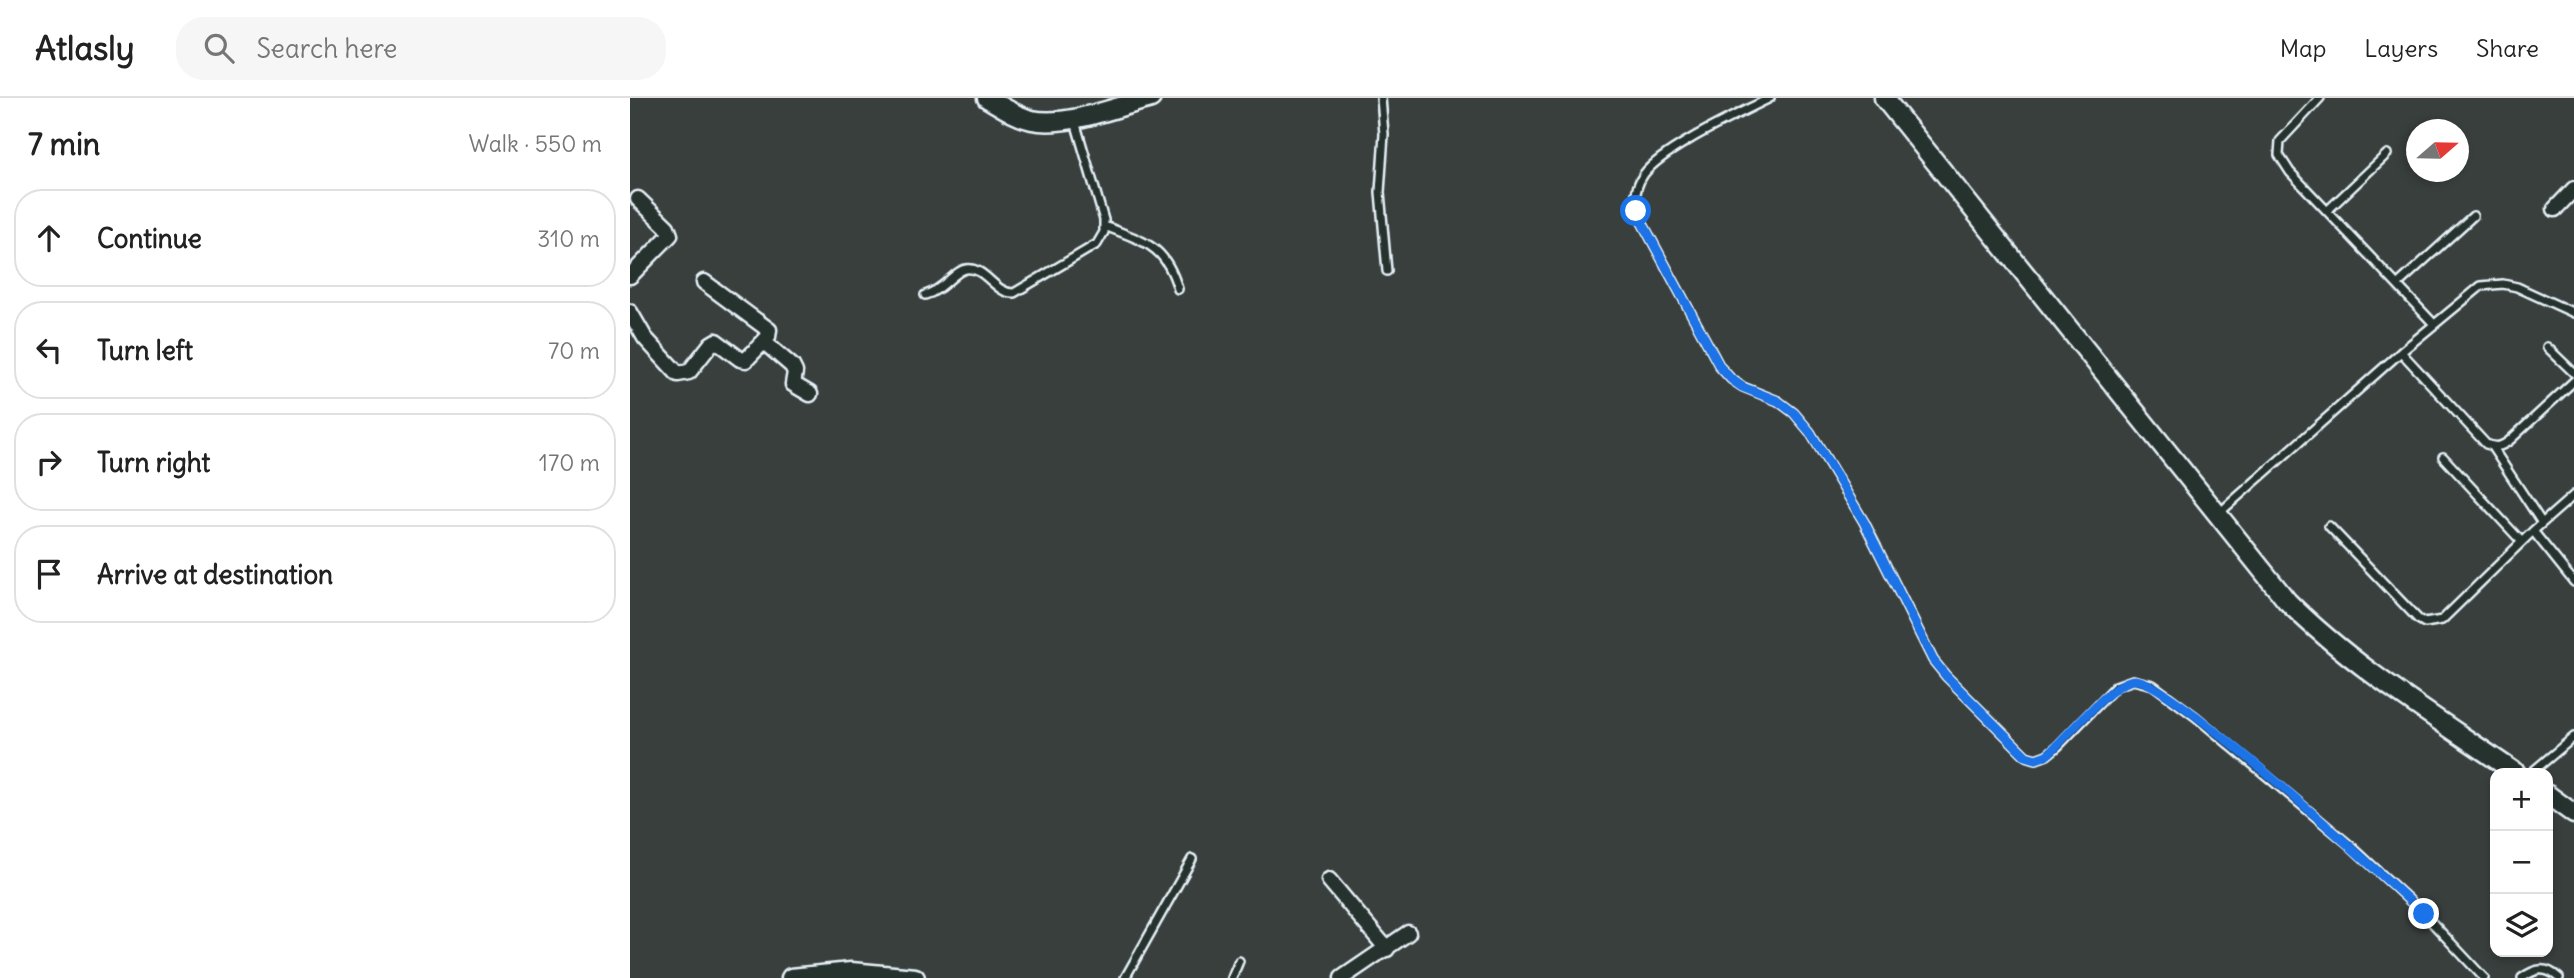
<!DOCTYPE html>
<meta charset="utf-8">
<style>
body{margin:0;font-family:Delius,sans-serif;background:#f6f6f6;color:#222}
.controls{position:absolute;right:21px;bottom:21px;display:grid;overflow:hidden;border-radius:14px;box-shadow:0 4px 10px #0003}
.controls button{width:63px;height:63px;display:grid;place-items:center;padding:0;border:0;border-bottom:2px solid #e0e0e0;background:#fff;color:#222;font:35px sans-serif}
.compass{position:absolute;left:1776px;top:21px;width:63px;height:63px;border-radius:50%;background:#fff;box-shadow:0 4px 10px #0003;rotate:70deg}
.stop{position:absolute;width:21px;height:21px;margin:-16px;border:5px solid #1a73e8;border-radius:50%;background:#fff}
.stop.end{background:#1a73e8;border-color:#fff;box-shadow:0 2px 7px #0008}
.list{margin:0;padding:0;list-style:none}
h2{display:flex;justify-content:space-between;align-items:center;height:91px;margin:0;padding:0 28px;font-size:30px}
h2 small{font-size:23px;font-weight:400;color:#767676}
.list li{display:grid;grid-template-columns:46px 1fr auto;gap:21px;align-items:center;box-sizing:border-box;height:98px;margin:0 14px 14px;padding:0 14px;border:2px solid #e0e0e0;border-radius:28px}
.list b{display:block;font-size:26px;white-space:nowrap}
.list em{font-size:23px;font-style:normal;color:#767676}
.icon{flex:none;width:38px;height:38px;fill:none;stroke:currentColor;stroke-width:2;stroke-linecap:round;stroke-linejoin:round}
.map{position:relative;flex:none;width:1944px;height:880px;overflow:hidden}
header{display:flex;align-items:center;gap:42px;box-sizing:border-box;height:98px;padding:0 35px;background:#fff;border-bottom:2px solid #e0e0e0}
header strong{font-size:33px}
nav{display:flex;gap:38px;margin-inline-start:auto;font-size:24px}
.search{width:490px;height:63px;background:#f6f6f6;display:flex;align-items:center;gap:18px;box-sizing:border-box;padding:0 24px;border-radius:28px;color:#767676;font-size:26px}
main{display:flex}
aside{flex:1;background:#fff}
.map>svg:first-child{display:block}
</style>
<header>
<strong>Atlasly</strong>
<div class="search"><svg class="icon" aria-label="search" viewBox="0 0 24 24"><circle cx="10" cy="10" r="6"/><path d="M15 15l6 6"/></svg>Search here</div>
<nav><a>Map</a><a>Layers</a><a>Share</a></nav>
</header>
<main>
<aside>
<h2>7 min<small>Walk · 550 m</small></h2>
<ul class="list">
<li><svg class="icon" aria-label="ahead" viewBox="0 0 24 24"><path d="M12 20V5M6 11l6-6 6 6"/></svg><div><b>Continue</b></div><em>310 m</em></li>
<li><svg class="icon" aria-label="left" viewBox="0 0 24 24"><path d="M17 20v-9H6M10 6l-5 5 5 5"/></svg><div><b>Turn left</b></div><em>70 m</em></li>
<li><svg class="icon" aria-label="right" viewBox="0 0 24 24"><path d="M7 20v-9h11M14 6l5 5-5 5"/></svg><div><b>Turn right</b></div><em>170 m</em></li>
<li><svg class="icon" aria-label="arrive" viewBox="0 0 24 24"><path d="M6 21V4h12l-3 4 3 4H6"/></svg><div><b>Arrive at destination</b></div></li>
</ul>
</aside>
<div class="map">
<svg width="1944" height="880" viewBox="0 0 1944 880">
<rect width="100%" height="100%" fill="#393f3d"/>
<filter id="ink" filterUnits="userSpaceOnUse"><feTurbulence type="fractalNoise" baseFrequency=".0143" numOctaves="2"/><feDisplacementMap in="SourceGraphic" scale="14" xChannelSelector="R" yChannelSelector="G"/><feConvolveMatrix kernelMatrix="1 2 1 2 8 2 1 2 1" color-interpolation-filters="sRGB"/></filter>
<g filter="url(#ink)">
<g fill="none" stroke-linecap="round" stroke-linejoin="round">
<g stroke="#e8f1f8" stroke-width="12">
<path id="service" d="M751,0l3,36 -4,58 7,79
M1140,0c-31,16 -107,50 -126,76 -8,11 -10,23 -8,37l84,156 11,12 12,8 35,14 16,12 16,19 54,90 69,138 13,16 80,80 10,3 11,-4 11,-9 58,-60 17,-6 20,5 43,32 156,130 72,67 60,64
M1690,0l-40,43 -1,14 11,17 144,152
M1697,113l60,-57
M475,128c39,16 60,18 73,63
M1767,187l76,-69
M295,197c19,-5 30,-25 41,-26 19,-3 29,25 48,24l83,-49 7,-12v-12l-30,-102
M1917,249l27,26
M1771,254l85,92c10,4 15,3 23,-3l65,-60
M1862,349l50,76
M1813,359l79,85
M1587,417l184,-163 80,-66 22,-2 14,3 57,26
M1699,428l89,93 7,4 17,-3 91,-89 41,-36
M1903,433l41,51
M1901,675l43,-36
M495,880l67,-119
M602,880l7,-17
M1892,880c14,-10 24,-12 37,0"/>
</g>
<g stroke="#e8f1f8" stroke-width="19">
<path id="minor" d="M1925,111l19,-20
M0,178l40,-41 -3,-8 -29,-28
M0,214l15,26 33,36 11,-2 22,-28 5,-3 24,18 6,1 22,-23 1,-7 -65,-48
M134,244l28,24 3,6 -2,12 17,10
M699,782l58,69
M712,880l66,-45"/>
</g>
<g stroke="#e8f1f8" stroke-width="23">
<path id="tertiary" d="M357,0c14,8 28,18 45,22 35,7 84,-13 119,-22
M1254,0l403,503c67,67 151,118 229,172
M1918,697l26,19
M161,880l60,-6 64,6"/>
</g>
<use href="#service" stroke="#26332d" stroke-width="7"/>
<use href="#minor" stroke="#26332d" stroke-width="14"/>
<use href="#tertiary" stroke="#26332d" stroke-width="18"/>
</g>
</g>
<g fill="none" stroke-linecap="round" stroke-linejoin="round" filter="url(#ink)">
<path stroke="#1a73e8" stroke-width="9" d="M1006,113l84,156 11,12 11,8 36,14 16,12 16,19 54,90 69,138 13,16 80,80 10,3 11,-4c19,-17 66,-75 88,-75 35,-1 251,199 289,234"/>
</g>
</svg>
<div class="controls">
<button>+</button>
<button>−</button>
<button><svg class="icon" aria-label="layers" viewBox="0 0 24 24"><path d="M12 4l9 5-9 5-9-5zM3 14l9 5 9-5"/></svg></button>
</div>
<svg class="compass" viewBox="-18 -18 36 36"><path d="M0-13l5 13h-10z" fill="#e53935"/><path d="M0 13l5-13h-10z" fill="#767676"/></svg>
<div class="stop" style="left:1006px;top:113px"></div>
<div class="stop end" style="left:1794px;top:816px"></div>
</div>
</main>
